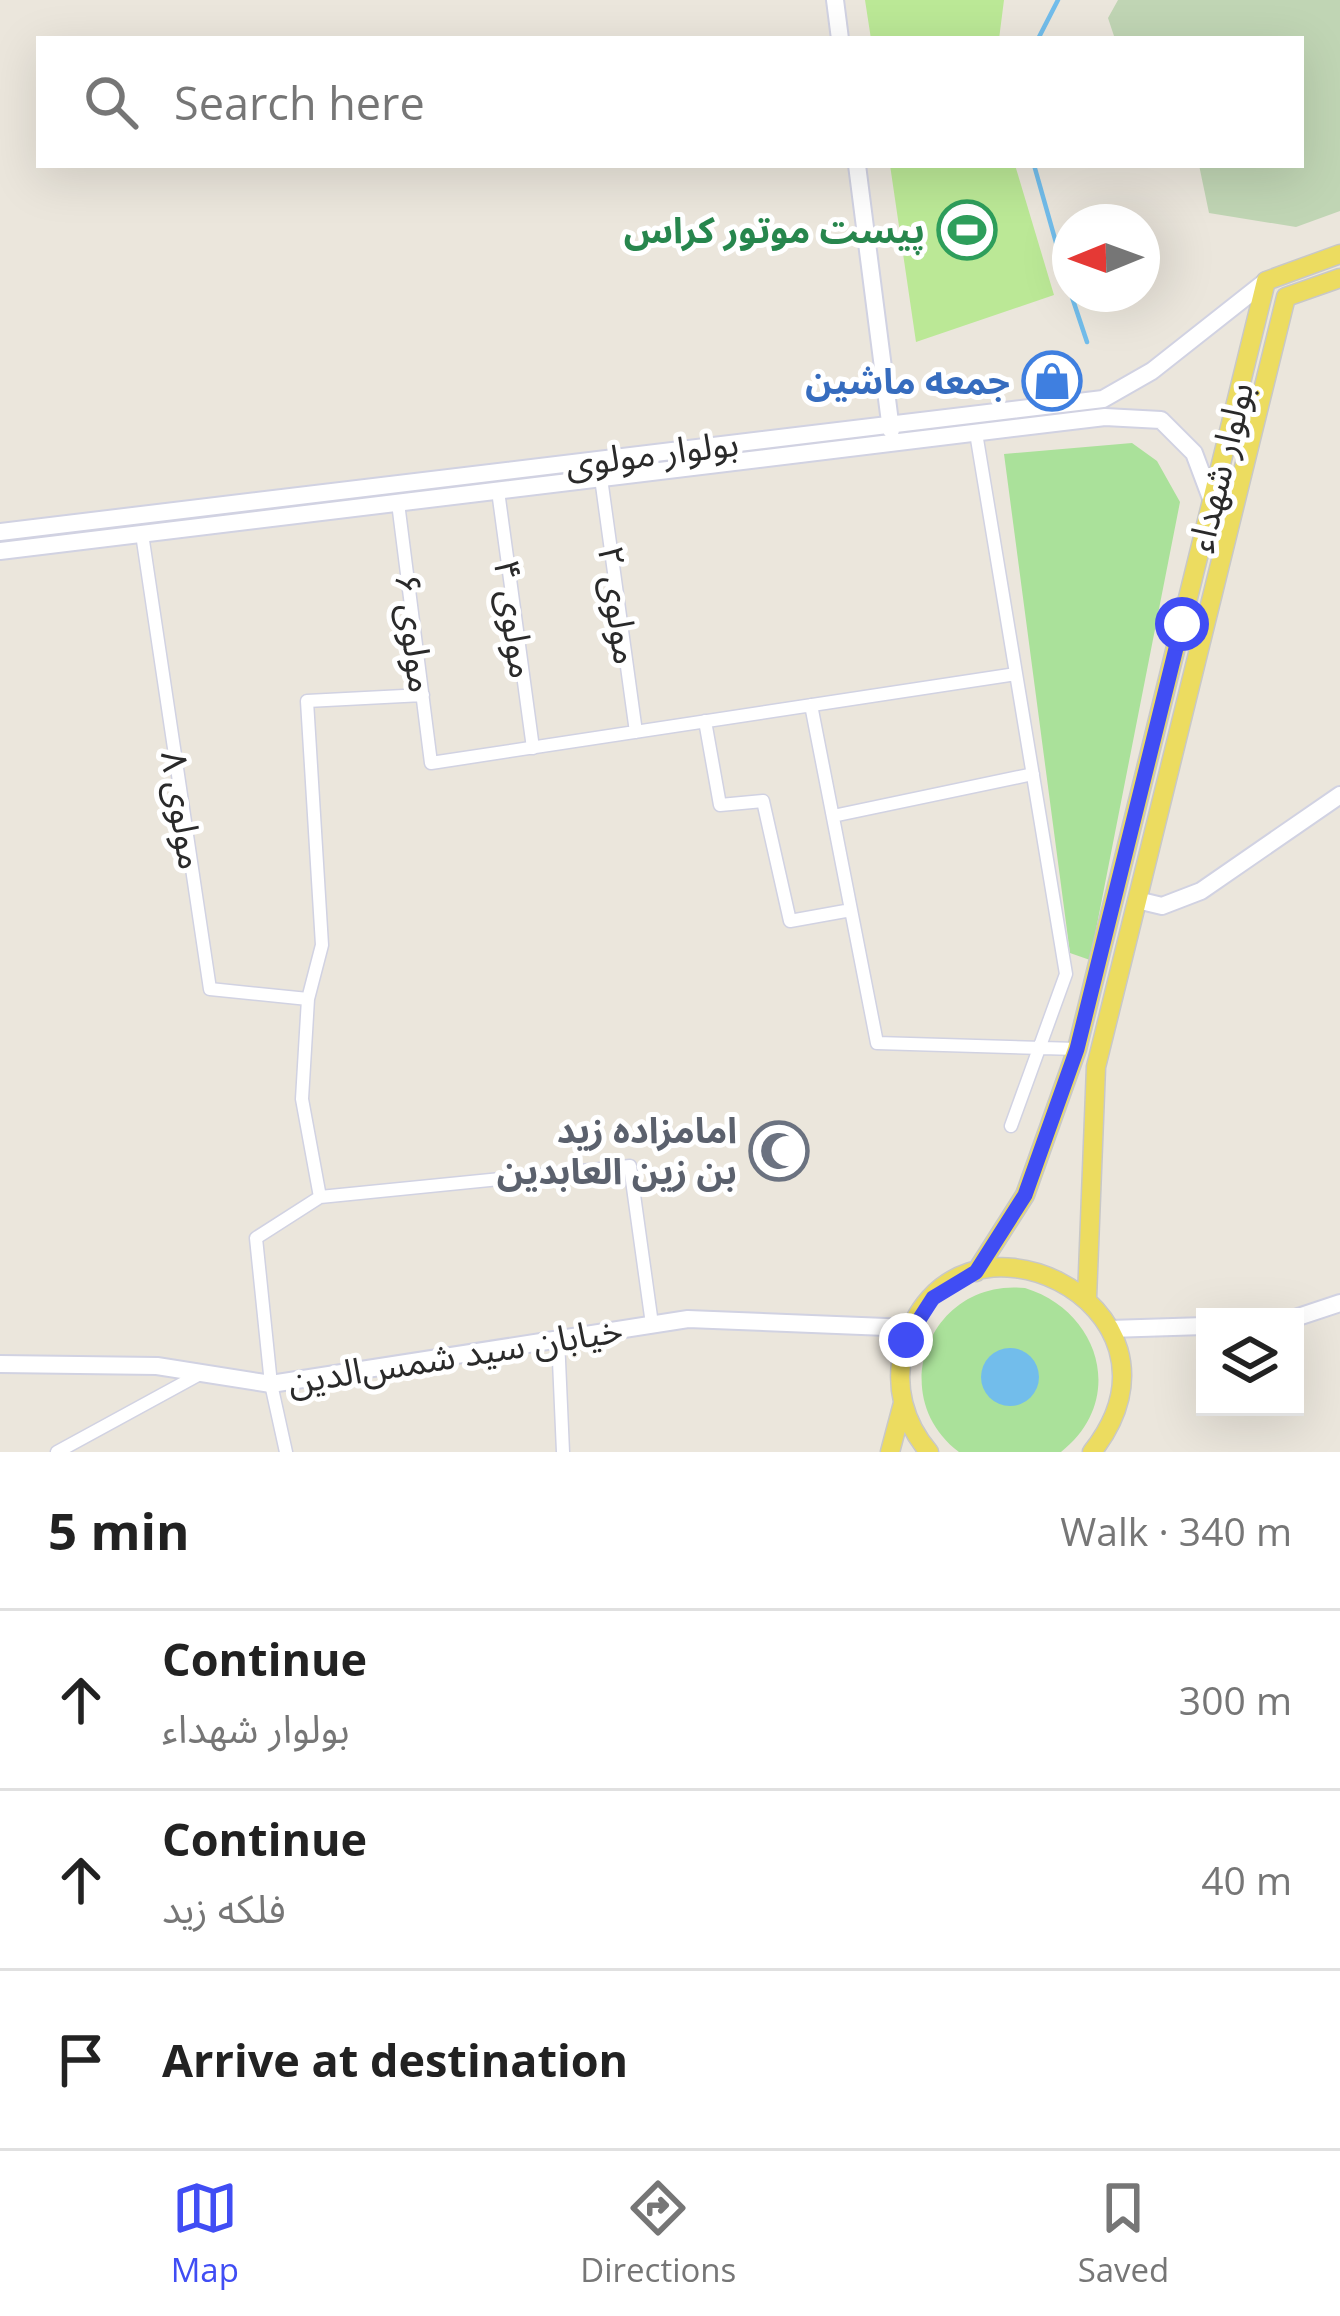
<!DOCTYPE html>
<meta charset="utf-8">
<style>
body{margin:0;font-family:"Open Sans","Noto Sans Arabic",sans-serif;background:#f2f2f2;color:#222}
.controls{position:absolute;right:36px;bottom:36px;display:grid;overflow:hidden;border-radius:0px;box-shadow:0 12px 48px #0002}
.controls button{width:108px;height:108px;display:grid;place-items:center;padding:0;border:0;border-bottom:3px solid #e0e0e0;background:#fff;color:#222;font:60px sans-serif}
.compass{position:absolute;left:1052px;top:204px;width:108px;height:108px;border-radius:50%;background:#fff;box-shadow:0 12px 48px #0002;rotate:269deg}
.stop{position:absolute;width:36px;height:36px;margin:-27px;border:9px solid #404df4;border-radius:50%;background:#fff}
.stop.end{background:#404df4;border-color:#fff;box-shadow:0 3px 12px #0008}
.list{margin:0;padding:0;list-style:none}
h2{display:flex;justify-content:space-between;align-items:center;height:156px;margin:0;padding:0 48px;font-size:51px}
h2 small{font-size:39px;font-weight:400;color:#767676}
.list li{display:grid;grid-template-columns:78px 1fr auto;gap:36px;align-items:center;box-sizing:border-box;height:180px;padding:0 48px;border-top:3px solid #e0e0e0}
.list b{display:block;font-size:45px;white-space:nowrap}
.list p{margin:0;font-size:39px;white-space:nowrap;color:#767676}
.list em{font-size:39px;font-style:normal;color:#767676}
.icon{flex:none;width:66px;height:66px;fill:none;stroke:currentColor;stroke-width:2;stroke-linecap:round;stroke-linejoin:round}
.map{position:relative;flex:none;width:1340px;height:1452px;overflow:hidden}
.search{position:absolute;background:#fff;box-shadow:0 12px 48px #0002;left:36px;right:36px;top:36px;height:132px;display:flex;align-items:center;gap:30px;box-sizing:border-box;padding:0 42px;border-radius:0px;color:#767676;font-size:45px}
.sheet{height:696px;background:#fff}
nav{display:flex;justify-content:space-around;align-items:center;box-sizing:border-box;height:168px;border-top:3px solid #e0e0e0;background:#fff;font-size:33px;color:#767676}
nav a{display:grid;justify-items:center;gap:6px}
nav .on{color:#404df4}
.map>svg:first-child{display:block}
</style>
<div class="map">
<svg width="1340" height="1452" viewBox="0 0 1340 1452">
<rect width="100%" height="100%" fill="#ebe6dc"/>
<path fill="#aae19a" d="M1132,443l25,18 23,41 -90,458 -20,-7 -66,-499z
M1025,1288c75,23 102,112 36,164h-102c-75,-57 -29,-174 66,-164z"/>
<path fill="#c0d5b4" d="M1118,0h222v211l-44,16 -87,-14 -10,-48h102v-126h-186l-7,-21z"/>
<path fill="#bbe896" d="M865,0h139l-5,39h-128z
M890,165h125l39,130 -138,47z"/>
<path fill="#72bdeb" d="M981 1377a29 29 0 1 1 58 0a29 29 0 1 1-58 0Z"/>
<g fill="none" stroke-linecap="round" stroke-linejoin="round">
<path stroke="#72bdeb" stroke-width="4.5" d="M1038,39l20,-39
M1034,165l36,127
M1071,294l16,48"/>
<g stroke="#d1d2e2" stroke-width="15">
<path id="street" d="M976,433l90,541 -55,152
M601,478l35,254
M498,491l35,257
M398,503l33,260 585,-89
M142,534l68,455 98,10
M811,705l66,338 200,6
M705,721l15,84 43,-4 27,120 61,-11
M833,816l200,-42
M320,1197l-18,-98 6,-100 14,-54 -15,-244 116,-6
M558,1338l5,114
M57,1452l143,-78
M286,1452l-15,-68 -15,-146 64,-41 310,-31 22,158"/>
</g>
<g stroke="#d1d2e2" stroke-width="20">
<path id="secondary" d="M835,0l5,39
M857,165l34,265
M0,532l1103,-133 49,-28 114,-90
M0,551l1105,-134 56,3 33,33 18,48
M1137,900l25,6 39,-15 139,-96
M1295,1318l45,-15
M1109,1329l96,-3
M0,1364l157,2 114,18 417,-65 223,9"/>
</g>
<g stroke="#c8c8c8" stroke-width="21">
<path id="primary" d="M976,1272l49,-77 52,-146 189,-768 74,-27
M1087,1298l9,-231 190,-770 54,-19
M890,1452l13,-49
M929,1452c-25,-29 -35,-66 -25,-104 45,-168 305,-44 188,104"/>
</g>
<use href="#street" stroke="#fff" stroke-width="12"/>
<use href="#secondary" stroke="#fff" stroke-width="16"/>
<use href="#primary" stroke="#ecdc60" stroke-width="18"/>
</g>
<g fill="none" stroke-linecap="round" stroke-linejoin="round">
<path stroke="#404df4" stroke-width="15" d="M906,1340l27,-42 43,-26 49,-77 52,-146 105,-425"/>
</g>
<defs>
<g id="stadium-ring" transform="scale(3)"><circle r="9.5" fill="#fff" stroke="#2e9e5b" stroke-width="1.5"/><path d="M0-5a6.5 5 0 1 0 0 10a6.5 5 0 1 0 0-10ZM-3.5-1.8h7v3.6h-7Z" fill="#2e9e5b"/></g>
<g id="shop-ring" transform="scale(3)"><circle r="9.5" fill="#fff" stroke="#3f7fe0" stroke-width="1.5"/><path d="M-5-2.5h2.3a2.7 3.5 0 0 1 5.4 0H5L5.5 6h-11ZM-1.5-2.5h3a1.5 2.3 0 0 0-3 0Z" fill="#3f7fe0"/></g>
<g id="mosque-ring" transform="scale(3)"><circle r="9.5" fill="#fff" stroke="#6b7280" stroke-width="1.5"/><path d="M3.5-4.9A6 6 0 1 0 3.5 4.9A5 5 0 1 1 3.5-4.9Z" fill="#6b7280"/></g>
</defs>
<g fill-rule="evenodd">
<use href="#stadium-ring" x="967" y="230"/>
<use href="#shop-ring" x="1052" y="381"/>
<use href="#mosque-ring" x="779" y="1151"/>
</g>
<g text-anchor="middle" stroke-width="10" stroke-linejoin="round" paint-order="stroke">
<g font-size="36" font-weight="bold" fill="#27864d" stroke="#fff" text-anchor="end">
<text x="925" y="243">پیست موتور کراس</text>
</g>
<g font-size="36" font-weight="bold" fill="#366cbe" stroke="#fff" text-anchor="end">
<text x="1010" y="394">جمعه ماشین</text>
</g>
<g font-size="36" fill="#2a2a2a" stroke="#fff">
<text transform="translate(652 453) rotate(-7)" y="13">بولوار مولوی</text>
<text transform="translate(1220 467) rotate(-76)" y="13">بولوار شهداء</text>
<text transform="translate(619 605) rotate(82)" y="13">مولوی ۲</text>
<text transform="translate(515 619) rotate(82)" y="13">مولوی ۴</text>
<text transform="translate(415 633) rotate(83)" y="13">مولوی ۶</text>
<text transform="translate(183 810) rotate(81)" y="13">مولوی ۸</text>
<text transform="translate(455 1355) rotate(-9)" y="13">خیابان سید شمس‌الدین</text>
</g>
<g font-size="36" font-weight="bold" fill="#5b616d" stroke="#fff" text-anchor="end">
<text x="737" y="1143">امامزاده زید<tspan x="737" dy="41">بن زین العابدین</tspan></text>
</g>
</g>
</svg>
<div class="controls">
<button><svg class="icon" aria-label="layers" viewBox="0 0 24 24"><path d="M12 4l9 5-9 5-9-5zM3 14l9 5 9-5"/></svg></button>
</div>
<svg class="compass" viewBox="-18 -18 36 36"><path d="M0-13l5 13h-10z" fill="#e53935"/><path d="M0 13l5-13h-10z" fill="#767676"/></svg>
<div class="stop" style="left:1182px;top:624px"></div>
<div class="stop end" style="left:906px;top:1340px"></div>
<div class="search"><svg class="icon" aria-label="search" viewBox="0 0 24 24"><circle cx="10" cy="10" r="6"/><path d="M15 15l6 6"/></svg>Search here</div>
</div>
<section class="sheet">
<h2>5 min<small>Walk · 340 m</small></h2>
<ul class="list">
<li><svg class="icon" aria-label="ahead" viewBox="0 0 24 24"><path d="M12 20V5M6 11l6-6 6 6"/></svg><div><b>Continue</b><p>بولوار شهداء</p></div><em>300 m</em></li>
<li><svg class="icon" aria-label="ahead" viewBox="0 0 24 24"><path d="M12 20V5M6 11l6-6 6 6"/></svg><div><b>Continue</b><p>فلکه زید</p></div><em>40 m</em></li>
<li><svg class="icon" aria-label="arrive" viewBox="0 0 24 24"><path d="M6 21V4h12l-3 4 3 4H6"/></svg><div><b>Arrive at destination</b></div></li>
</ul>
</section>
<nav>
<a class="on"><svg class="icon" aria-label="map" viewBox="0 0 24 24"><path d="M3 6l6-2 6 2 6-2v14l-6 2-6-2-6 2zM9 4v14M15 6v14"/></svg>Map</a>
<a><svg class="icon" aria-label="directions" viewBox="0 0 24 24"><path d="M12 3l9 9-9 9-9-9zM9 14v-3h6M13 9l2 2-2 2"/></svg>Directions</a>
<a><svg class="icon" aria-label="saved" viewBox="0 0 24 24"><path d="M7 4h10v16l-5-4-5 4z"/></svg>Saved</a>
</nav>
